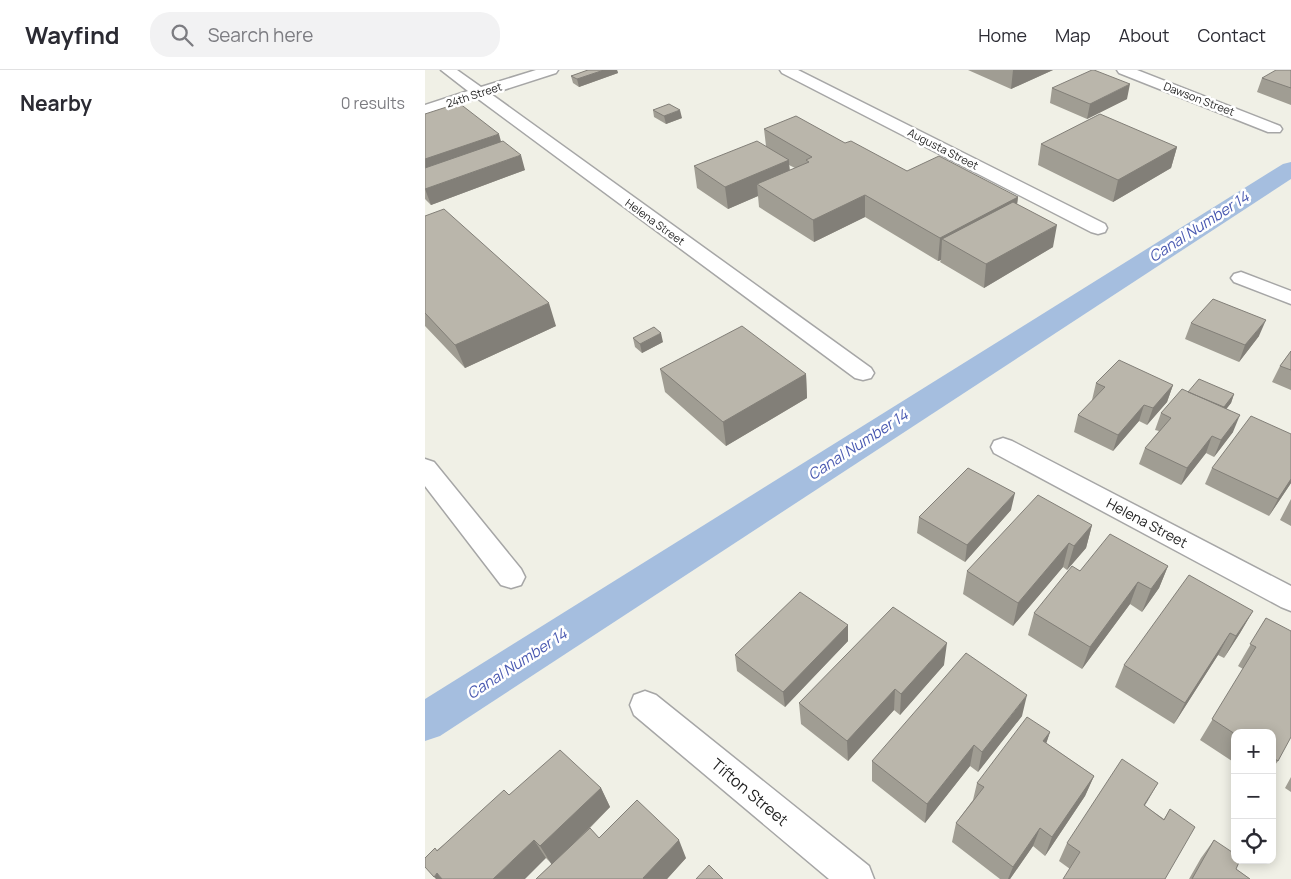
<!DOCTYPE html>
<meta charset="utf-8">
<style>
body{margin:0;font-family:Manrope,sans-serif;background:#f2f2f3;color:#2b2b33}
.controls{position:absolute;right:15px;bottom:15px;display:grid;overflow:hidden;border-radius:10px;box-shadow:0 2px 12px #0003}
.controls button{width:45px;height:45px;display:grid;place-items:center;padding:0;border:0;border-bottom:1px solid #e1e1e2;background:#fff;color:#2b2b33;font:25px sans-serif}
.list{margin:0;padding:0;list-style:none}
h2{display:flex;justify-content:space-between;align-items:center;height:65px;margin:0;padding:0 20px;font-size:21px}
h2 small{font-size:16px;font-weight:400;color:#7c7c81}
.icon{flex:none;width:28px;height:28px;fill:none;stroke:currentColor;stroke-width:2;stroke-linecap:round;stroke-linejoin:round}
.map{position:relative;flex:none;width:866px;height:809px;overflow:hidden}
header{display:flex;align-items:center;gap:30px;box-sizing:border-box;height:70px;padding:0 25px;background:#fff;border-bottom:1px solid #e1e1e2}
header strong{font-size:24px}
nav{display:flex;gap:28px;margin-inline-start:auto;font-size:18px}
.search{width:350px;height:45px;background:#f2f2f3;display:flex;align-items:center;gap:12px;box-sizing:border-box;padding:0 18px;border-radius:20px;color:#7c7c81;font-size:19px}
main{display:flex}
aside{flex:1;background:#fff}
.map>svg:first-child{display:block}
</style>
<header>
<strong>Wayfind</strong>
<div class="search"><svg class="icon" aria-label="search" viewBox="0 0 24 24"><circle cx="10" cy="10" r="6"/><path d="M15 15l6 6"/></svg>Search here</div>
<nav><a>Home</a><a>Map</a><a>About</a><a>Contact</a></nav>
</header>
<main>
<aside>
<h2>Nearby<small>0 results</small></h2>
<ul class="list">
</ul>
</aside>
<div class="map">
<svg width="866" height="809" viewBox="0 0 866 809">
<rect width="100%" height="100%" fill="#f0f0e6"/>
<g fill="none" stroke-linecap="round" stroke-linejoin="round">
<path fill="#a5bedf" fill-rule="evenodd" d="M866,92v17l-851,557 -15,5v-42l858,-535z"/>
<g stroke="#a6a6a6" stroke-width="3">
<path id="minor" d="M16,0h16l24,17 55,-17h22l-2,3 -65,21 380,274 3,5 -3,5 -8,2 -8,-2 -378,-280 -52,17v-10l43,-14z
M355,0h18l307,154 2,4 -2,4 -7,2 -7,-2 -309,-159z
M692,0h20l143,56 2,3 -2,3h-12l-149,-59z
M816,202l50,19v13l-57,-22 -3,-4 3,-4z
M578,368l9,3 279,145v25l-10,-4 -287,-154 -3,-6 3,-6z
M0,389l9,3 87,107 4,8 -4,8 -10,3 -10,-3 -76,-99z
M220,621l11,4 213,171 5,13h-45l-195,-164 -4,-10 4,-10z"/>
</g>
<use href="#minor" fill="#fff" fill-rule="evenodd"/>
</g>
<path fill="#a09d93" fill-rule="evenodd" d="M163,0h29l1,3 -39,14 -6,-4 -2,-7z
M543,0h85l-42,19z
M866,0v35l-34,-13 5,-14z
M627,18l75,11 -40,20 -37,-16z
M228,40l29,8 -16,6 -12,-7z
M0,44l76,28 24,28 -94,35 -6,-6z
M339,59l81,14 62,28 111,26 -1,7 36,43 -69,41 -44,-26 1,-2 -3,1 -73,-44 -51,25 -55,-35 -1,-11 -30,13 -31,-21 -3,-22 72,-20zM364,95l6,3 -5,2z
M616,74l136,3 -6,21 -58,34 -75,-37z
M0,146l131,110 -91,42 -40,-42z
M766,253l68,13 -20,26 -54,-23z
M208,268l30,4 -21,11 -7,-6z
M866,281v39l-19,-8 8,-16z
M235,299l146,5 1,24 -81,48 -61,-54z
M671,313l77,2 -6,17 -20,23 -8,-4 -26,30 -39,-19 4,-17 15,-15h-1z
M763,322l46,2 -3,9 -5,6 7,23 -19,25 -8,-4 -25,32 -42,-21 6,-16 14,-17 -4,-1 6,-17z
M866,364v49l-22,33 -64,-32 7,-16z
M866,429v27l-11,-6z
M586,440l-46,52 -48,-29 2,-16z
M667,455l-6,23 -19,22 -4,-3 -50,59 -50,-32 4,-23z
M743,496l-9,22 -17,24 -12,-8 -48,65 -54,-34 6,-22 46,-42z
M828,541l-13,22 -16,25 -6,-3 -44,69 -59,-37 9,-22z
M841,548l12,143 -6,8v-36h-37v30l-35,-23 43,-71 -5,-3z
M423,555v16l-63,66 -48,-36 -2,-16z
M519,595l-44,50 -6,-5 -46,51 -47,-37 -2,-21z
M597,646l-44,56 -8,-6 -45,57 -53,-42v-20z
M625,662l-4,11 48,33 -9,20 -40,60 -12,-10 -23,33h-10l-48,-37 4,-19 17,-23 4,-17z
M866,707v15l-6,-4z
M176,718l9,19 -20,21 9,10 87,20 -19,21h-131l16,-15 -6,-6 -109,-8 72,-55z
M720,736l19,13 6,-10 -5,70 -95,-10 -11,-8 8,-18z
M789,770l22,29 14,10h-61l12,-21z"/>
<path fill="#827f78" d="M179,0h13l1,3 -39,14 -2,-8z
M588,0h40l-42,19z
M705,14l-3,15 -40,20 3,-15z
M255,40l2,8 -16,6 -2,-8z
M74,64l6,22 -80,28v-25z
M752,77l-6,21 -58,34 5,-22z
M96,85l4,15 -94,35 -6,-16z
M364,90l1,22 -33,2 1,12 -30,13 -3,-22z
M440,125v22l-51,25 -1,-22z
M593,127l-3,22 -73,20 -1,21 -3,1 2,-23z
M632,155l-4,22 -69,41 2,-24z
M124,233l7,23 -91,42 -10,-23z
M841,250l-7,16 -20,26 6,-17z
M236,263l2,9 -21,11 -2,-9z
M381,304l1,24 -81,48 -3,-24z
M748,315l-6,17 -20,23 6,-17z
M809,324l-3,9 -10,13 3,-9z
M719,335l-5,16 -26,30 5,-16z
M815,345l-7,17 -19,25 7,-17z
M787,366l-6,17 -25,32 6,-17z
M866,409v4l-22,33 9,-17z
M590,423l-4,17 -46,52 2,-17z
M667,455l-6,23 -19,22 7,-24z
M644,473l-6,24 -50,59 5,-23z
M743,496l-9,22 -17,24 9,-23z
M713,512l-8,22 -48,65 8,-22z
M828,541l-13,22 -16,25 12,-22z
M423,555v16l-63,66 -2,-15z
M805,563l-12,22 -44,69 11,-21z
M522,573l-3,22 -44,50 1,-21z
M470,619l-1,21 -46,51 -1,-20z
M602,625l-5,21 -44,56 4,-20z
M625,662l-7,21v-12z
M549,675l-4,21 -45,57 2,-19z
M669,706l-9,20 -40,60 7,-19z
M733,713l-11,19 -14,22 11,-19z
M176,718l9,19 -58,58 -12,-19z
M615,758l-7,18 -23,33h-2l5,-12z
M109,770l12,18 -21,21h-32z
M254,770l7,18 -19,21h-24v-1z
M12,803l5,6h-6l-2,-2z"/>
<path fill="#bab6ab" stroke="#827f78" d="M163,0h16l-27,9 -6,-3z
M667,0h2l36,14 -40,20 -38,-16z
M851,0h15v18l-29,-10z
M34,33l40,31 -74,25v-45z
M244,34l11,6 -16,6 -11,-6z
M675,44l77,33 -59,33 -77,-36z
M371,46l49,27 6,-2 56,30 32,-15 79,41 -78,41 -75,-43 -52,25 -56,-36 52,-22 -3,-2 6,-3 -48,-28z
M78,71l18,14 -96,34v-21z
M332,71l32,19 -64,27 -31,-21z
M588,132l44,23 -71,39 -44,-25z
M19,139l105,94 -94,42 -30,-32v-97z
M788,229l53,21 -21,25 -54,-22z
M317,256l64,48 -83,48 -63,-53z
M229,257l7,6 -21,11 -7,-6z
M866,281v19l-11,-4z
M694,290l54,25 -20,23 -9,-3 -26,30 -40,-20 27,-28 -9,-4z
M774,309l35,15 -10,13 -36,-15z
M757,319l58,26 -19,25 -9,-4 -25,32 -42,-20 26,-30 -10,-5z
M826,346l40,18v45l-13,20 -66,-31z
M543,398l47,25 -48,52 -48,-28z
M613,425l54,30 -18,21 -5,-3 -51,60 -51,-32z
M685,464l58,32 -17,23 -13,-7 -48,65 -56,-34 38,-47 8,5z
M764,505l64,36 -17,25 -6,-3 -45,70 -61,-38z
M375,522l48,33 -65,67 -48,-37z
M468,537l54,36 -46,51 -6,-5 -48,52 -48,-38z
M841,548l25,13v106l-13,24 -6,-4v-24h-37v1l-23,-15 44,-72 -6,-3z
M541,583l61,42 -45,57 -8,-7 -47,59 -55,-43z
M602,647l23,15 -7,9 51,35 -42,61 -12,-9 -27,39 -57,-44 28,-36 -7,-4z
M135,680l41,38 -61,58 -6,-6 -41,39h-51l-5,-6 -3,4 -9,-10v-9l10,-10 2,3 67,-61 5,5z
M697,689l36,24 -14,22 20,15 6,-11 25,18 -30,52h-102l17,-27 -13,-9z
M212,730l42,40 -36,38 1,1h-108l54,-51 9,10z
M789,770l21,14v6h5l-4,9 14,10h-58z
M284,795l14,14h-27z"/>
<g text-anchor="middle" stroke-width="5" stroke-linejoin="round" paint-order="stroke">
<g font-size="11" fill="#1f1f1f" stroke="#fff">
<text transform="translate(49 25) rotate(-18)" y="4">24th Street</text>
<text transform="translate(774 29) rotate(21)" y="4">Dawson Street</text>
<text transform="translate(518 79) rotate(27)" y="4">Augusta Street</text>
<text transform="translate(230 152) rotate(36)" y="4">Helena Street</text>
</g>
<g font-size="14" fill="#1f1f1f" stroke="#fff">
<text transform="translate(722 453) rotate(28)" y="5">Helena Street</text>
</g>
<g font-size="15" font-style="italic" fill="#4959b1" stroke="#fff">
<text transform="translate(774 157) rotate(-33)" y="5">Canal Number 14</text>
<text transform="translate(433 375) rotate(-33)" y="5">Canal Number 14</text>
<text transform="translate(92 594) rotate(-33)" y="5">Canal Number 14</text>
</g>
<g font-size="16" fill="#1f1f1f" stroke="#fff">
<text transform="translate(325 722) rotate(40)" y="6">Tifton Street</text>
</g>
</g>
</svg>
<div class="controls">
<button>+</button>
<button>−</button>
<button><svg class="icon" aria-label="locate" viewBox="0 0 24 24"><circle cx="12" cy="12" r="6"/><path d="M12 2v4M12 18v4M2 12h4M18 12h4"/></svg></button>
</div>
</div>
</main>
